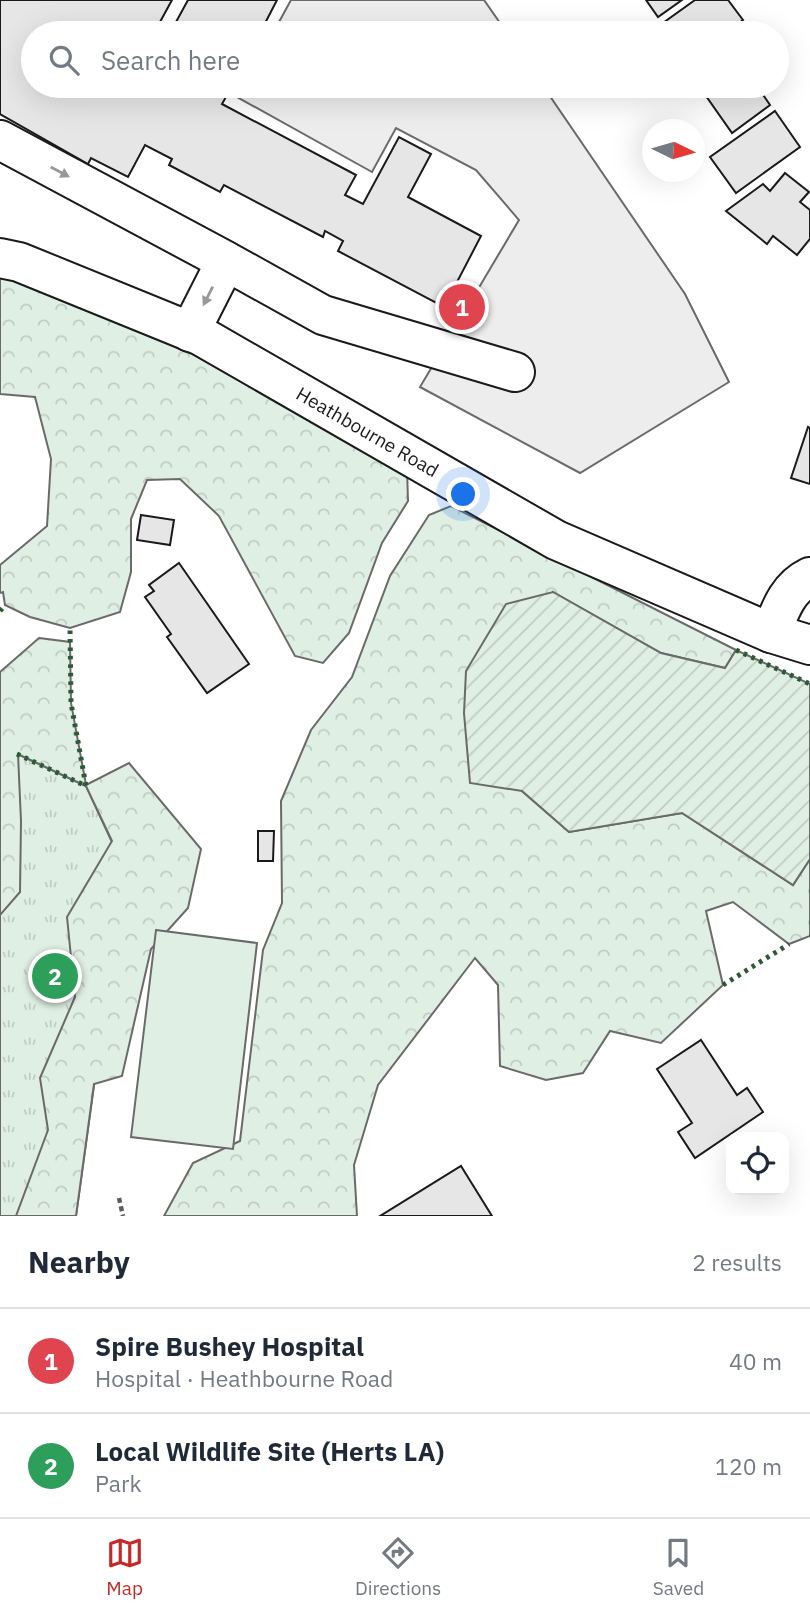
<!DOCTYPE html>
<meta charset="utf-8">
<style>
body{margin:0;font-family:"IBM Plex Sans",sans-serif;background:#f6f6f7;color:#1f2937}
.controls{position:absolute;right:21px;bottom:21px;display:grid;overflow:hidden;border-radius:14px;box-shadow:0 7px 28px #0002}
.controls button{width:63px;height:63px;display:grid;place-items:center;padding:0;border:0;border-bottom:2px solid #e0e1e3;background:#fff;color:#1f2937;font:35px sans-serif}
.compass{position:absolute;left:642px;top:119px;width:63px;height:63px;border-radius:50%;background:#fff;box-shadow:0 7px 28px #0002;rotate:95deg}
.you{position:absolute;left:464px;top:495px;width:24px;height:24px;margin:-18px;border:5px solid #fff;border-radius:50%;background:#1a73e8;box-shadow:0 0 0 10px #1a73e833}
.badge{display:grid;place-items:center;width:46px;height:46px;border-radius:50%;background:#c62828;color:#fff;font-size:23px;font-weight:700}
.pin{position:absolute;translate:-50% -50%;border:4px solid #fff;box-shadow:0 2px 7px #0006}
.list{margin:0;padding:0;list-style:none}
h2{display:flex;justify-content:space-between;align-items:center;height:91px;margin:0;padding:0 28px;font-size:30px}
h2 small{font-size:23px;font-weight:400;color:#747a83}
.list li{display:grid;grid-template-columns:46px 1fr auto;gap:21px;align-items:center;box-sizing:border-box;height:105px;padding:0 28px;border-top:2px solid #e0e1e3}
.list b{display:block;font-size:26px;white-space:nowrap}
.list p{margin:0;font-size:23px;white-space:nowrap;color:#747a83}
.list em{font-size:23px;font-style:normal;color:#747a83}
.icon{flex:none;width:38px;height:38px;fill:none;stroke:currentColor;stroke-width:2;stroke-linecap:round;stroke-linejoin:round}
.map{position:relative;flex:none;width:810px;height:1216px;overflow:hidden}
.search{position:absolute;background:#fff;box-shadow:0 7px 28px #0002;left:21px;right:21px;top:21px;height:77px;display:flex;align-items:center;gap:18px;box-sizing:border-box;padding:0 24px;border-radius:38px;color:#747a83;font-size:26px}
.sheet{height:301px;background:#fff}
nav{display:flex;justify-content:space-around;align-items:center;box-sizing:border-box;height:98px;border-top:2px solid #e0e1e3;background:#fff;font-size:19px;color:#747a83}
nav a{display:grid;justify-items:center;gap:4px}
nav .on{color:#c62828}
.map>svg:first-child{display:block}
</style>
<div class="map">
<svg width="810" height="1216" viewBox="0 0 810 1216">
<defs>
<pattern id="grass-tufts" width="24" height="20" patternUnits="userSpaceOnUse" patternTransform="scale(1.75)"><rect width="24" height="20" fill="#e0efe3"/><path d="M3 7l-1-3M5 7V3M7 7l1-3M15 17l-1-3M17 17v-4M19 17l1-3" fill="none" stroke="#c0ccc2"/></pattern>
<pattern id="forest-crowns" width="20" height="18" patternUnits="userSpaceOnUse" patternTransform="scale(1.75)"><rect width="20" height="18" fill="#e0efe3"/><path d="M2 6a3 3 0 1 1 6 0M12 15a3 3 0 1 1 6 0" fill="none" stroke="#c0ccc2"/></pattern>
<pattern id="garden-furrows" width="10" height="10" patternUnits="userSpaceOnUse" patternTransform="scale(1.75)"><rect width="10" height="10" fill="#e0efe3"/><path d="M-1 1l2-2M0 10L10 0M9 11l2-2" fill="none" stroke="#c0ccc2"/></pattern>
</defs>
<rect width="100%" height="100%" fill="#fff"/>
<path fill="url(#grass-tufts)" stroke="#6a6a6a" stroke-width="2" d="M0,746l86,40 38,82 -48,348h-76z"/>
<path fill="url(#forest-crowns)" stroke="#6a6a6a" stroke-width="2" d="M0,273l184,75 223,120 1,33 -26,42 -33,90 -26,30 -28,-7 -76,-140 -39,-37 -33,1 -16,39v53l-11,40 -50,16 -40,-11 -25,-12 -2,-13 -3,1v-28l47,-39 4,-67 -16,-62 -35,-3z
M451,506l285,144 -11,18 -64,-15 -108,-61 -31,199 47,41 113,-19 111,72 17,-26v77l-21,8 -56,-42 -27,9 17,74 -62,58 -51,-12 -27,42 -37,7 -46,-14 -2,-81 -23,-27 -97,127 -24,80 3,51h-193l29,-53 47,-22 23,-191 19,-47 -1,-102 30,-71 41,-53 38,-101 39,-61z
M39,638l31,4 1,61 15,82 43,-22 72,86 -13,59 -37,41 -29,127 -28,8 -18,132h-60l32,-86 -8,-52 35,-81 -8,-80 45,-76 -26,-55 -68,-32 3,67 -1,71 -20,23v-243z"/>
<path fill="url(#garden-furrows)" stroke="#6a6a6a" stroke-width="2" d="M553,592l108,61 64,15 11,-18 74,34v175l-17,26 -111,-72 -113,19 -47,-41 -52,-8 -6,-70 2,-42 40,-67z"/>
<path fill="#e0efe3" stroke="#6a6a6a" stroke-width="2" d="M156,930l101,13 -24,206 -102,-12z"/>
<path fill="#ededed" stroke="#6a6a6a" stroke-width="2" d="M291,0h193l23,33h-234z
M243,86h300l142,208 44,88 -149,91 -160,-86 99,-167 -43,-50 -80,-42 -24,44 -135,-75z"/>
<path fill="#e6e6e6" stroke="#1a1a1a" stroke-width="2" d="M0,0h172l-18,33h-121v53h199l-10,18 134,71 -11,20 18,9 36,-67 32,17 -23,43 73,39 -37,71 -106,-56 5,-10 -18,-10 -2,6 -99,-52 -4,7 -51,-27 3,-6 -27,-14 -17,32 -37,-19 -3,6 -88,-50z
M188,0h89l-17,33h-90z
M646,0h36l-24,17z
M695,0h33l15,20 -19,13h-75z
M699,86h58l13,19 -38,28z
M775,111l25,36 -64,46 -26,-36z
M785,173l24,19 -9,10 10,8v29l-13,16 -24,-19 -6,8 -41,-33 37,-27 7,7z
M808,427l2,1v56l-19,-6z
M141,515l33,5 -4,25 -33,-5z
M179,563l70,101 -42,29 -40,-56 4,-3 -26,-37 9,-6 -5,-6z
M258,831h16l-1,30h-15z
M701,1040l36,55 10,-7 16,24 -68,46 -17,-26 14,-9 -35,-54z
M461,1166l31,50h-112z"/>
<g fill="none" stroke-linecap="round" stroke-linejoin="round">
<g stroke="#1a1a1a" stroke-width="42">
<path id="minor" d="M0,140l226,121 -36,71
M226,261l97,54 192,57
M771,633c9,-22 16,-45 39,-56"/>
</g>
<g stroke="#1a1a1a" stroke-width="42">
<g id="major">
<path id="s1" d="M0,258l19,4 182,74 355,204 215,93 39,12"/>
</g>
</g>
<path stroke="#5f5f5f" stroke-width="4.5" stroke-dasharray="5 3.5" stroke-linecap="butt" d="M119,1198l4,18"/>
<use href="#minor" stroke="#fff" stroke-width="38"/>
<use href="#major" stroke="#fff" stroke-width="38"/>
<path stroke="#2b5a34" stroke-width="5" stroke-dasharray="3.5 5" stroke-linecap="butt" d="M0,611l5,-6
M736,650l74,34
M17,754l69,32 -15,-83 -1,-75
M723,985l66,-41"/>
</g>
<defs><path id="oneway-solid" d="M-6-.8H1V-3.2L6.5 0L1 3.2V.8H-6Z" transform="scale(1.75)"/></defs>
<g fill="#989898">
<use href="#oneway-solid" transform="translate(60 172) rotate(28)"/>
<use href="#oneway-solid" transform="translate(208 296) rotate(117)"/>
</g>
<g text-anchor="middle" stroke-width="5" stroke-linejoin="round" paint-order="stroke">
<g font-size="19" fill="#1a1a1a" stroke="#fff">
<text dy="7" stroke="none"><textPath href="#s1" startOffset="408">Heathbourne Road</textPath></text>
</g>
</g>
</svg>
<div class="controls">
<button><svg class="icon" aria-label="locate" viewBox="0 0 24 24"><circle cx="12" cy="12" r="6"/><path d="M12 2v4M12 18v4M2 12h4M18 12h4"/></svg></button>
</div>
<svg class="compass" viewBox="-18 -18 36 36"><path d="M0-13l5 13h-10z" fill="#e53935"/><path d="M0 13l5-13h-10z" fill="#747a83"/></svg>
<div class="you"></div>
<div class="pin badge" style="left:462px;top:307px;background:#e0444e">1</div>
<div class="pin badge" style="left:55px;top:976px;background:#2e9e5b">2</div>
<div class="search"><svg class="icon" aria-label="search" viewBox="0 0 24 24"><circle cx="10" cy="10" r="6"/><path d="M15 15l6 6"/></svg>Search here</div>
</div>
<section class="sheet">
<h2>Nearby<small>2 results</small></h2>
<ul class="list">
<li><span class="badge" style="background:#e0444e">1</span><div><b>Spire Bushey Hospital</b><p>Hospital · Heathbourne Road</p></div><em>40 m</em></li>
<li><span class="badge" style="background:#2e9e5b">2</span><div><b>Local Wildlife Site (Herts LA)</b><p>Park</p></div><em>120 m</em></li>
</ul>
</section>
<nav>
<a class="on"><svg class="icon" aria-label="map" viewBox="0 0 24 24"><path d="M3 6l6-2 6 2 6-2v14l-6 2-6-2-6 2zM9 4v14M15 6v14"/></svg>Map</a>
<a><svg class="icon" aria-label="directions" viewBox="0 0 24 24"><path d="M12 3l9 9-9 9-9-9zM9 14v-3h6M13 9l2 2-2 2"/></svg>Directions</a>
<a><svg class="icon" aria-label="saved" viewBox="0 0 24 24"><path d="M7 4h10v16l-5-4-5 4z"/></svg>Saved</a>
</nav>
